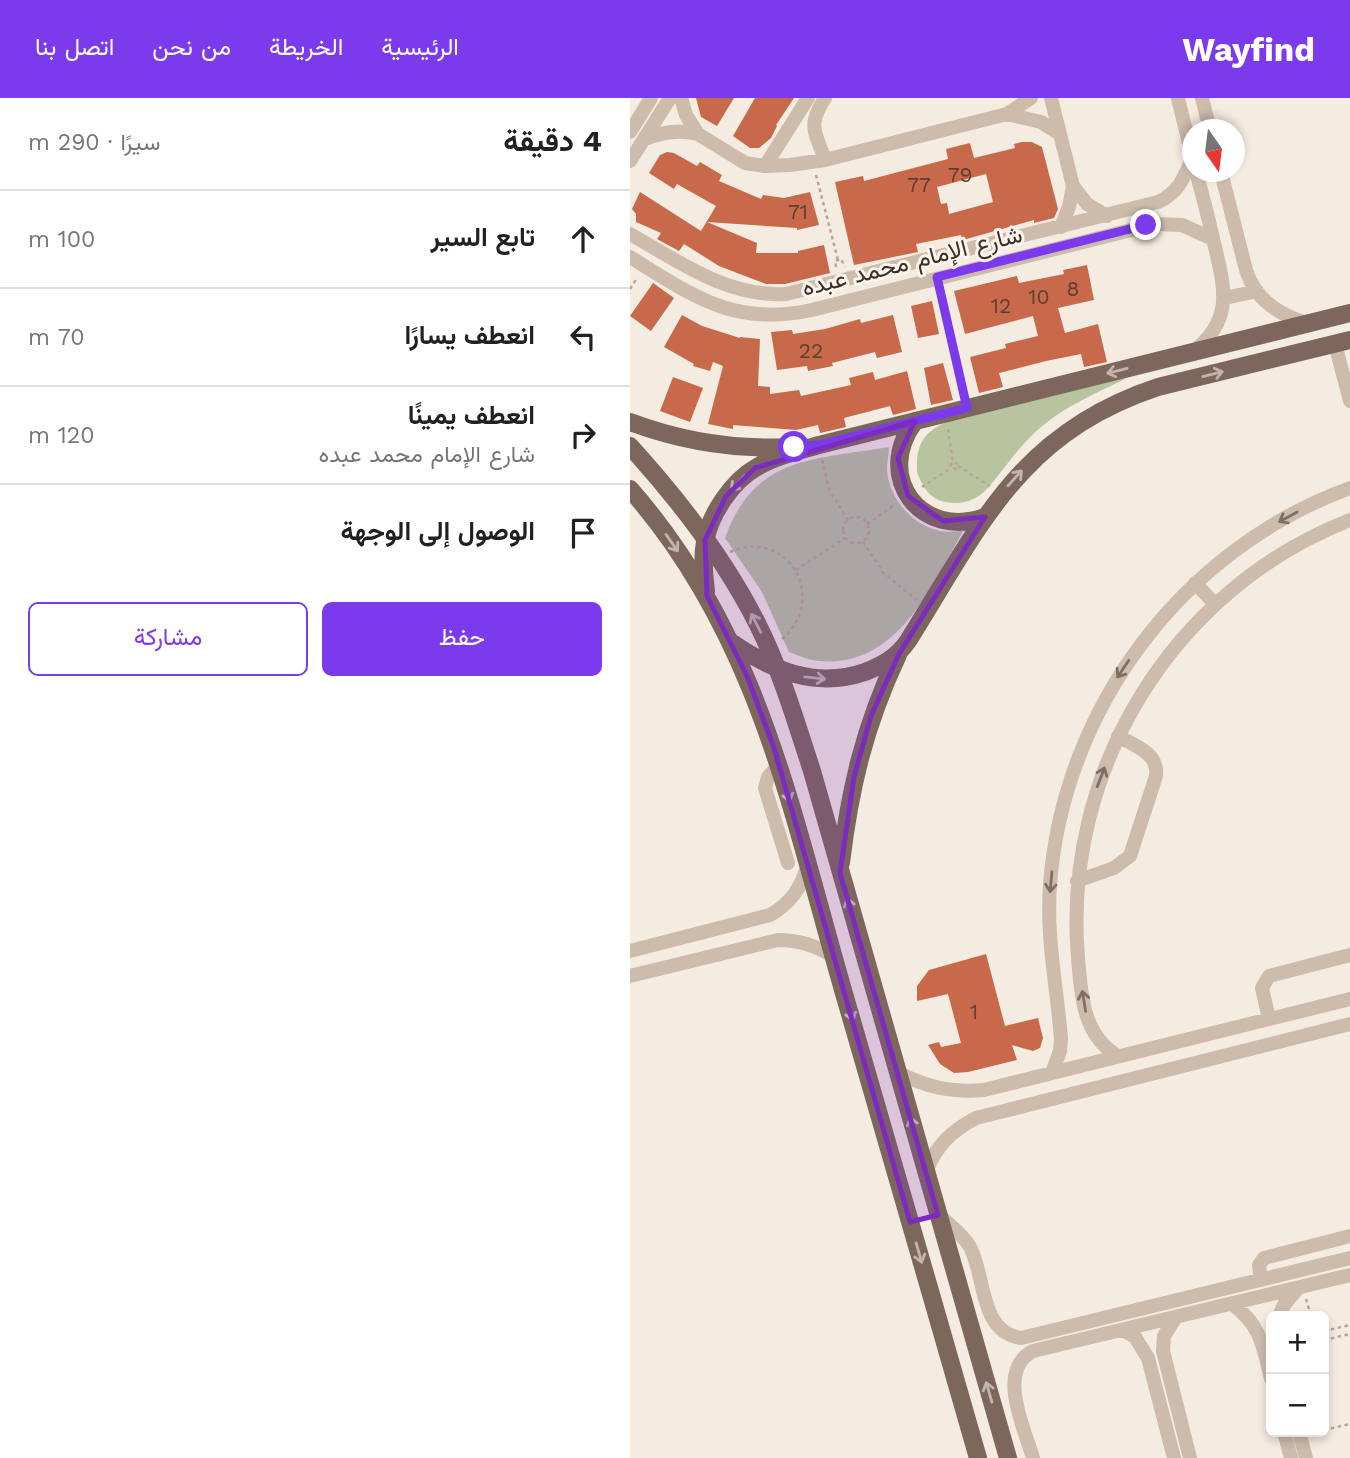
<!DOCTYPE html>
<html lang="ar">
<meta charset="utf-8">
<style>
body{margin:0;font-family:"Work Sans",Vazirmatn,sans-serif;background:#f2f2f2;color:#202124;direction:rtl}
.controls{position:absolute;right:21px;bottom:21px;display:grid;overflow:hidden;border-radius:10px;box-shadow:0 4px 10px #0003}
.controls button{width:63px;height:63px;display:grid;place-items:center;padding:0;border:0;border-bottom:2px solid #e0e0e0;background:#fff;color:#202124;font:35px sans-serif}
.compass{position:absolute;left:552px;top:21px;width:63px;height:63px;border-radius:50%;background:#fff;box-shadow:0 4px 10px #0003;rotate:166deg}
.stop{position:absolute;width:21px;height:21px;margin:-16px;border:5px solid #7c3aed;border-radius:50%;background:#fff}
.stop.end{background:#7c3aed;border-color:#fff;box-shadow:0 2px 7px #0008}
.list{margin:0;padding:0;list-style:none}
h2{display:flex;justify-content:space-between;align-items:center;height:91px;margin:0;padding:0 28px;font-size:30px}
h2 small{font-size:23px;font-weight:400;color:#757577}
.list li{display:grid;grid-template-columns:46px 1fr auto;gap:21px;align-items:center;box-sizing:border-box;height:98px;padding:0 28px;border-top:2px solid #e0e0e0}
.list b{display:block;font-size:26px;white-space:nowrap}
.list p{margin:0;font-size:23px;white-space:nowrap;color:#757577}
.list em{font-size:23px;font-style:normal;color:#757577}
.actions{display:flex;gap:14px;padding:21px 28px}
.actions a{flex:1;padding:16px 0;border:2px solid #7c3aed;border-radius:10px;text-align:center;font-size:24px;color:#7c3aed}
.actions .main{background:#7c3aed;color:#fff}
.icon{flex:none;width:38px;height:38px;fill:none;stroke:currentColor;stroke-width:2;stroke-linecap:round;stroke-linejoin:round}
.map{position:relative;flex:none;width:720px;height:1360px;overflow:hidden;direction:ltr}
header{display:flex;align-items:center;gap:42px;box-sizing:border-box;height:98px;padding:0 35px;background:#7c3aed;color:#fff}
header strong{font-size:33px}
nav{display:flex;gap:38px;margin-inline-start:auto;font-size:24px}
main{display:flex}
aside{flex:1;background:#fff}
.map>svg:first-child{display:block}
</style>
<header>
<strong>Wayfind</strong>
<nav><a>الرئيسية</a><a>الخريطة</a><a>من نحن</a><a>اتصل بنا</a></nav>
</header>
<main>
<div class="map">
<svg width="720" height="1360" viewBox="0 0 720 1360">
<rect width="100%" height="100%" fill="#f4ebe1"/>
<path fill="#b8c4a0" d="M495,278v3c-29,14 -59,27 -84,48 -12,10 -24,24 -33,36 -19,23 -29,45 -63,39 -14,-3 -21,-13 -26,-25 -3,-5 -2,-10 -2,-15 1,-22 11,-32 30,-40z
M259,349c0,7 -2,15 -2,22 1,27 23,54 49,61 8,3 19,1 27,1 -31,55 -66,137 -143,130 -10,0 -22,-6 -31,-9l-27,-60 -37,-54c30,-83 89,-78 164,-91z"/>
<path fill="#c8694b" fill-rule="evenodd" d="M66,0h38l-17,28 -16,-9z
M125,0h39l-18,27 1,1 -6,12 -12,10h-9l-17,-12z
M392,44h10l10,5 16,62 -4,9 -20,5v-3l-71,20 -2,-5 -45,9 2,8 -64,13 -19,-83 28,-6 1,5 84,-22 -2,-10 24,-6 4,15 41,-10 -1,-4zM356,76l7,28 -44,12 -2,-11 -6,1 -4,-17z
M37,54l7,1 23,13 3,-4 22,13 -3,6 42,18 2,-4 21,3 26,-6 9,33 -22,5v-2l-90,-6 50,21 -1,10h42v-2l26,-6 6,28 -45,11h-19l-47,-18 -35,-22 -5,7 -22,-12 4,-6 -25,-11v-8l-4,-5 8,-17 61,39 15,-25 -39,-22 -3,5 -25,-16 11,-18z
M457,167l7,35 -36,8 7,25 33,-9 9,38 -23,5 -3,-13 -35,7 -47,12 4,14 -24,6 -9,-36 36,-9 -1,-4 33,-8 -5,-20 -68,18 -11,-43 63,-15 2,7 45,-9 -1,-4z
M23,185l21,15 -23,33 -21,-15z
M302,203l7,33 -21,4 -7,-32z
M52,217l20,11 38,12v-1l20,2 -2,47 12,1v7l29,-4 2,6 50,-11 -2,-7 24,-6 2,8 32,-9 9,38 -23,6 -3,-9 -46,12 2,9 -26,6 -2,-8 -22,5 -63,-5v4l-25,-5 15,-58 -10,-4 -3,9 -17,-5 1,-2 -30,-17z
M263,217l9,37 -25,6 -2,-6 -43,11 1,3 -25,5 -1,-5 -30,4 -6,-38 21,-2 1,4 32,-5 35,-10 1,4z
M313,265l10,37 -22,5 -7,-37z
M43,279l30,11 -13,34 -30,-11z
M356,856l19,72 33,-8 5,20 -3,10 -7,3 -21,-6 5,15 -49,12 -14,1 -14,-9 -12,-19 11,-3 2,5 20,-4 -13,-49 -31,7v-15l12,-16z"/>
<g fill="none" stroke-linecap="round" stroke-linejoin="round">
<path stroke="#b9a596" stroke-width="2.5" stroke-dasharray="3.5 3.5" stroke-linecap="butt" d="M186,77l22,85
M206,169l-1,-6 6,-2 4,8
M0,191l7,-11
M311,194l23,102
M318,331l5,33 -3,4 6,3 1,-5 -4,-2
M192,362l7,29 19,31
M328,368l32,20
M292,389l29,-19
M213 432a13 13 0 1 1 26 0a13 13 0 1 1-26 0Z
M237,426l29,-20
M233,444l20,30 34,28
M100,454c59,-26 100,49 50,89
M166,472l49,-32
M676,1201l5,17
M694,1233l26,-6
M694,1242l26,-6
M694,1332l26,-6
M681,1336l7,-2"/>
<path stroke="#cdbbac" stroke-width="14" d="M51,0l5,17 12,19
M195,0c-18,28 -10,33 0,62
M421,0l22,88 14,18 20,12
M548,0l14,58
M572,0l8,32
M377,16l34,8 19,12
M0,34l21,-34
M15,41c17,-7 34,-10 53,-5l47,29 20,3 25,-1 35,-5 182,-46 24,-16
M0,63l40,-63
M135,68l43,-68
M591,74l25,98c9,29 33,45 61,53
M431,129l8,-20 4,-21
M0,136c50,28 96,63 156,60l372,-92c20,-9 26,-24 34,-43
M0,159c63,39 104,70 182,53l343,-86 27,1 31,14
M595,200l32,-7
M705,246l15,57
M564,253c39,-31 31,-62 21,-104 -6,-26 -12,-51 -19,-75
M565,485l20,21
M149,667l-11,12 -3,11 23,75
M447,783l37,-13 16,-12 26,-80c3,-23 -21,-30 -38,-40
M0,853l140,-36c21,-12 32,-28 38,-52
M0,878l148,-36c21,0 38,5 56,17
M639,921l-7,-31 7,-12 81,-21
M488,958c-35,-20 -37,-61 -40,-98 -16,-188 95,-369 272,-438
M267,974c29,15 54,21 87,18l366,-91
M422,975l8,-22 1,-12c-4,-53 -15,-100 -11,-154 13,-177 133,-336 300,-397
M296,1074c10,-26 25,-41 50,-54l374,-94
M309,1117c10,10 24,19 31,32 16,30 9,85 51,91l329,-80
M631,1182l-2,-15 5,-7 86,-22
M602,1206c29,21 31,42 39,75
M649,1218l5,-11 14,-17
M546,1219l-12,19 -1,15 27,107
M493,1232l12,7 13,21 26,100
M654,1334l7,26
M669,1334l7,26
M403,1360c-9,-31 -37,-88 0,-107l317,-76"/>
<path stroke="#7d675c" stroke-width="18" d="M285,323c-42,56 6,119 70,96
M0,324c53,20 104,28 161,25
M0,348c49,54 95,113 128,179 23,46 38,97 54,146l196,687
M0,391c128,145 161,321 213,501 46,156 90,312 135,468
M76,493c-2,-16 -4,-33 -1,-49 5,-28 27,-61 52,-75 19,-11 41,-16 62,-22l531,-132
M101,544c40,28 84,47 134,30 18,-7 32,-15 43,-31 72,-115 111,-208 250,-254l192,-47
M211,765c9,-76 24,-138 57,-208"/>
</g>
<defs><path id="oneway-shaft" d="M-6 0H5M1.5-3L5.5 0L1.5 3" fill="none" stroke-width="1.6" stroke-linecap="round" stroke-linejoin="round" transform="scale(1.75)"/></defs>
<g stroke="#c2b5ac">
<use href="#oneway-shaft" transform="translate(487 273) rotate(166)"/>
<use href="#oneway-shaft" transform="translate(583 276) rotate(-14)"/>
<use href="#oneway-shaft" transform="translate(385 380) rotate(-48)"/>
<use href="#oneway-shaft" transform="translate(108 385) rotate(133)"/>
<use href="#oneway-shaft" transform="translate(42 445) rotate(55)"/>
<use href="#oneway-shaft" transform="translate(126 525) rotate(-117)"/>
<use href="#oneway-shaft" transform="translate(185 580) rotate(6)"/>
<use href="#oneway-shaft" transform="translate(157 694) rotate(74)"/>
<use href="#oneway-shaft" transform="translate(220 810) rotate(-106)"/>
<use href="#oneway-shaft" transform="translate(220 913) rotate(74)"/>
<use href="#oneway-shaft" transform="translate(283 1029) rotate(-106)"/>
<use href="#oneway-shaft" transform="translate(289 1155) rotate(74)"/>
<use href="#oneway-shaft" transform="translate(359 1294) rotate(-106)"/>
</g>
<g stroke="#7d6f65">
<use href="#oneway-shaft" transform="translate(658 419) rotate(151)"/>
<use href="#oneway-shaft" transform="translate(493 571) rotate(124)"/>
<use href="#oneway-shaft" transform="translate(471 679) rotate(-69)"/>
<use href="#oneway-shaft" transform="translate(421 784) rotate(95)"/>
<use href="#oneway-shaft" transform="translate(454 903) rotate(-99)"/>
</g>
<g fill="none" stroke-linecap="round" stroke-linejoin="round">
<path stroke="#7c3aed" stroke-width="9" d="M164,349l25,-2 148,-37 -30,-131 209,-52"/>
</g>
<path fill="#7b2cbf" fill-opacity="0.2" stroke="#7b2cbf" stroke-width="5" stroke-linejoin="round" d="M285,323l-17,37 10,38 35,25 42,-4 -86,137 -28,62 -17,61 -14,96 98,342 -28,7 -136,-474 -27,-72 -40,-80 -2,-56 21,-44 29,-28z"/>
<g text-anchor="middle" stroke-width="6" stroke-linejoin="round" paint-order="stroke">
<g font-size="21" fill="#5e3e33">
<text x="330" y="84">79</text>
<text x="289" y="94">77</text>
<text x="168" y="121">71</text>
<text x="443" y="198">8</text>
<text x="409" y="206">10</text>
<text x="371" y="215">12</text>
<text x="181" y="260">22</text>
<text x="344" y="921">1</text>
</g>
<g font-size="24" fill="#3b302b" stroke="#fbf5ee">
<text transform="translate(282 163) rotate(-14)" y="8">شارع الإمام محمد عبده</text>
</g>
</g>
</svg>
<div class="controls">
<button>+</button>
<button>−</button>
</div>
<svg class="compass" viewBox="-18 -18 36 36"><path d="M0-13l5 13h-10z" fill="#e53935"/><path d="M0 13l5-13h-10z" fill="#757577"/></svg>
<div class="stop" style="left:164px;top:349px"></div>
<div class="stop end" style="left:516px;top:127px"></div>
</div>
<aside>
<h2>4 دقيقة<small>سيرًا · 290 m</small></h2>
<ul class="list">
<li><svg class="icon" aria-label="ahead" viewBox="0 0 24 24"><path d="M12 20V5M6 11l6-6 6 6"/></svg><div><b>تابع السير</b></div><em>100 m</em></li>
<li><svg class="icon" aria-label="left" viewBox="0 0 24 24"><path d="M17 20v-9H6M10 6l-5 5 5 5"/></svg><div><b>انعطف يسارًا</b></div><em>70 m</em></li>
<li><svg class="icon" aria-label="right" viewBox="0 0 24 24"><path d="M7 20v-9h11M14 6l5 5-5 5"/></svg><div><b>انعطف يمينًا</b><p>شارع الإمام محمد عبده</p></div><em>120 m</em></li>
<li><svg class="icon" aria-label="arrive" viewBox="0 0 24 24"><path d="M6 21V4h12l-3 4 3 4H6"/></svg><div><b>الوصول إلى الوجهة</b></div></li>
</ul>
<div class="actions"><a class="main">حفظ</a><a>مشاركة</a></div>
</aside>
</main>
